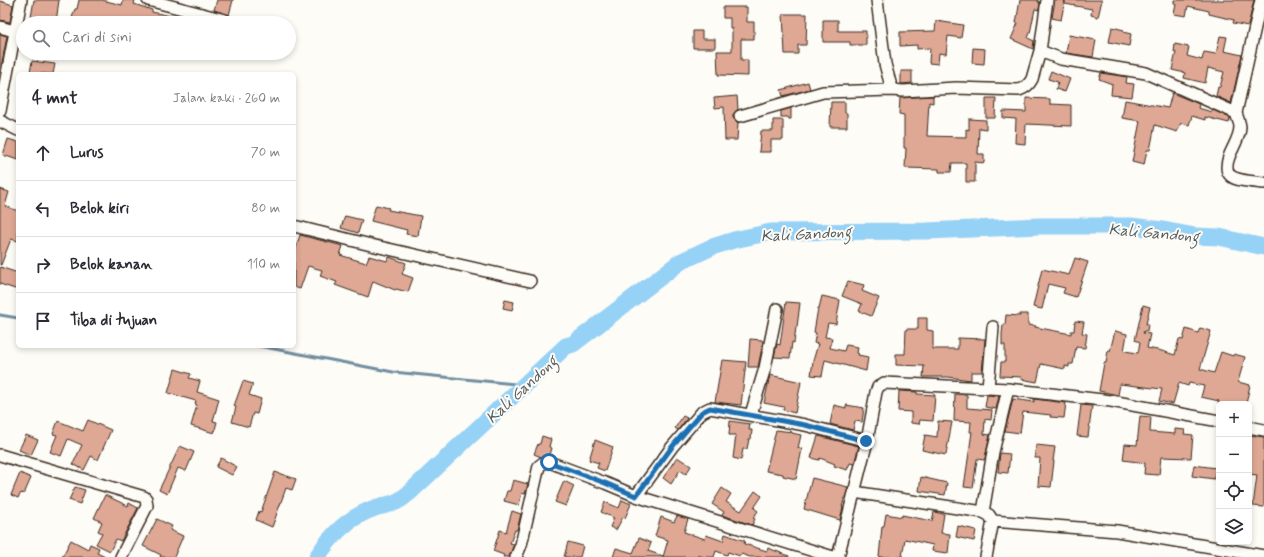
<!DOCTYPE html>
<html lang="id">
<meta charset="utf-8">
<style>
body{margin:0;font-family:Mynerve,sans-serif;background:#f7f7f7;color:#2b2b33}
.controls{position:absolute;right:12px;bottom:12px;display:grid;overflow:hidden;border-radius:6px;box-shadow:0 2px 6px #0003}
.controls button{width:36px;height:36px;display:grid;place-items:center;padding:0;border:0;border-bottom:1px solid #e1e1e2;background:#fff;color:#2b2b33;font:20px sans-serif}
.stop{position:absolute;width:12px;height:12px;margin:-9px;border:3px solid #1f6fb2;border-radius:50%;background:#fff}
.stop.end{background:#1f6fb2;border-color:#fff;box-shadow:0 1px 4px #0008}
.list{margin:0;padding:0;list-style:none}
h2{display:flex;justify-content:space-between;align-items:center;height:52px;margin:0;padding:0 16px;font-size:17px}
h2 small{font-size:13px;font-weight:400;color:#7c7c81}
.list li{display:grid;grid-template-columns:26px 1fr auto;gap:12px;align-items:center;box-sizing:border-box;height:56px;padding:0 16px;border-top:1px solid #e1e1e2}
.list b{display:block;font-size:15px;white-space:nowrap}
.list em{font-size:13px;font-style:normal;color:#7c7c81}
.icon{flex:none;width:22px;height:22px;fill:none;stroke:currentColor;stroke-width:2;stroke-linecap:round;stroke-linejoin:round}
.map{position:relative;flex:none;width:1264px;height:557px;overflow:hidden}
.search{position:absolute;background:#fff;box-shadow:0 2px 6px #0003;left:16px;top:16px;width:280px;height:44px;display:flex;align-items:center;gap:10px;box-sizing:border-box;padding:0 14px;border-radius:22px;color:#7c7c81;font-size:15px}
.panel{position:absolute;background:#fff;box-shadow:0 2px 6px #0003;left:16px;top:72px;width:280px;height:276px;border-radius:6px}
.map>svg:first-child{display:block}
</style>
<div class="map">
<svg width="1264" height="557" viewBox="0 0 1264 557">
<rect width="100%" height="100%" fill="#fdfcf7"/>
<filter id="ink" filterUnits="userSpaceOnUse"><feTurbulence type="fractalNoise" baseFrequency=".025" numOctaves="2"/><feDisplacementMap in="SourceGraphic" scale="8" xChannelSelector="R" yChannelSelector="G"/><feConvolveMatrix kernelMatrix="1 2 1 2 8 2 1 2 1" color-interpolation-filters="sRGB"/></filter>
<g filter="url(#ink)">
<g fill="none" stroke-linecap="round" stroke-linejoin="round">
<path stroke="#728ea0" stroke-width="3" d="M0,315l18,3
M259,346l134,26 132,13"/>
<path stroke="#96d1f6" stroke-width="17" d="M317,557c15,-23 32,-40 58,-49 7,-3 15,-3 21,-6 5,-2 9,-6 13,-9l157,-147 7,-2 107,-82 32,-15 22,-7 37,-8 156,-1 113,-5h91l32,4 32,6 24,1 45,10"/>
</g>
<path fill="#dea895" stroke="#3b2a1e" d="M34,0h25l-3,22 -13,-2v3h-13z
M79,0h23l20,5 1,-5h12l-1,4 18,6v2l19,4 -1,7h-78l-20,-5 3,-9h2z
M217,0h16l-4,15 -15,-5z
M1020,0h18v2h2l-1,8 -4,-1 -5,24 -2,5 6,3 -1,8 -22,-10 7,-16h-2z
M1055,0h10l-4,20 -9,-2z
M1065,0h37l-4,17 -7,-2 1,-6 -27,-5z
M1174,0h80l-6,26 -15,-3 1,-3 -25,-6v-3l-21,-5 -2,10 -12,-2 2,-10 -2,-1z
M0,1l13,4 -3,17 -10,-2z
M723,7h24v15h7v17h-13v21h7v16l-30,-1 -1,-24h15v-23h-2v-10h-7z
M783,14h24l-1,31h-8v9h-13z
M823,20h15v11h28v14h-16v-3h-27z
M936,21l27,4 -2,13 -13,-2 -2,18 -7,-1 -1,11 -9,-1 1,-15 -13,1v-4l-17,1v-14l35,-1z
M1112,27l12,3 -1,2 8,2 -2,12 -20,-4z
M693,31h9v8h13v9h-22z
M0,34l7,2 -7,37z
M1069,35l27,5 -3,17 -27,-4z
M1220,36l7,1 -3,14 18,4 -11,48 -15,-7 2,-9h2l4,-15 -16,-4 -3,15 -21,-5 1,-5 -13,-3 4,-18h-2l1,-8 14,3 -2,9 15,4 2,-8 12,2z
M973,48l12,1 -1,15 -12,-1z
M32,61l23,3 -2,10 -23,-1z
M901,71h11v12l-11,1z
M1051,71l19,8 -5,13 -9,-3 2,-7 -10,-3z
M1101,73l26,4 -1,6 8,1 -2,13 -21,-2 1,-11 -13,-5z
M808,82l2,7 -27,7 -2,-6z
M1172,93l27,11 -1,4 14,4 1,-2 17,8 -1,5 -24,-6v3l-13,-4 -3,9 -8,-2 -4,9 -22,-7 -5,25h-3l-3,15 -12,-3 8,-41 -18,-3 3,-18 43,8z
M737,96l1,13 -5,6v3l5,5 -1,17h-12l-1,-33 -9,1 -1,-10z
M933,96v7l-4,-1 -2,34 39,1v-8l3,1v-11l17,1v9l-7,-1 -1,26h6v9l-9,-1v20h-9v-19h-14l-1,9h-12v-3l-34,-1 1,-20h-2v-33l-5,-1 1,-16z
M986,98h10l-1,20h-9z
M1026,98l24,1v5l21,1v21l-45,-2 -1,20 -10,-1 1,-24 -13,-1v-7l23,1z
M831,102h14v11h2v14h-17z
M791,108v11h-2l-1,-2h-7v-6z
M773,120h10v20h-12v12h-12l2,-21h12z
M8,139l10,3v18l-15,-5z
M0,189l9,3 -4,14 13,5v30l-7,-2 -10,26h-1z
M376,205l13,3 -1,2 33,6 -3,20 -12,-2 1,-4 -36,-9z
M345,216l17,4 -4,13 -17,-5z
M300,235l43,11 -3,9 26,8 3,-7 18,5 2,-4 17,6 -4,11 11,4 -5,14 -12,-3 -1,1 -22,-9 -5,16 -33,-12 2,-3 -17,-6 2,-6 -14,-4 -8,23 -6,-2v-33z
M1075,258l13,4 -12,35 -13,-4 2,-5 -17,-4 -6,25 -9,-2 9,-38 27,6z
M0,267l18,6v17l-18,-6z
M848,281l16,4 -2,6 17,7 -8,18 -12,-5 3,-7 -20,-8z
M822,296l18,4 -4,24 -8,-1 -3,14 7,1 -2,10 14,3 2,-6 12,2 -1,6 2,1 -1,1 10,2 -2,14 -41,-11 -3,16 -11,-1 2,-14 5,-17 -4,-1 2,-10 -2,-1 4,-24h1z
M505,300l9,2 -2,8 -9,-2z
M786,302l14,1 -3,24h-1l-2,16 -2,-1 -2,16 -16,-1 3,-13 3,1z
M1143,305l7,2 -4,17h2l-1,7h-3l-1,2 7,1 -3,14 15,3 13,4 4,-16 4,1 3,-11 12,4 2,-5 11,3 -11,38 14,4 7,-21 12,4 1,-2 11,3 -7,25 12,3 -4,19h-28l1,-3 -18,-4 3,-11 -15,-3 -1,3 -9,-3 -6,21 -14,-3 3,-12 -42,-5 -2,11 -19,-4 5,-28h2l2,-13 2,1 5,-20 12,3 -3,17 14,2 2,-11 -5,-2z
M1020,314h8v11l8,1 -1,1 36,7v-3h3l1,-10 9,1 -2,11 5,1 -2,14 -9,-1 -3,17h-4v3l-4,-1v3l-24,-5 -4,18 -16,-3 1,-2 -22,-1 1,-14h4v-17h-3v-11l1,-9h2l1,-10 14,1z
M918,318h9v12l6,1v18h25v-11l27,1 -3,33h-11v8l-23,-3h-25l1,-11 -28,-1v-11h9l1,-25h12z
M750,339l12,1 1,3 -5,24h-10z
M722,360l24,2 -5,43 -26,-3z
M175,369l16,5 -2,4 11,3 -3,11 22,7 -6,22 4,1 -3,11 -23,-7 6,-21 -2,-1 1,-3 -28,-8z
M770,375l31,7 -6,31 -12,-3 1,-3 -20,-4z
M243,381l10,3 -4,11 12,4 -4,15 -4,-1 -4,14 -17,-5 4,-15 -2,-1z
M899,391l18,1v2l18,1 -2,26 -13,-1 -1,4 -8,-1v-11l-13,-1z
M955,394l12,1v13l25,2 -1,10 -6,-1 -1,15 6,1 -5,23 -1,2 -7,-1 -4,29 -9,-1 8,-55h-2l1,-10 -17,-1z
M987,395l12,1 -3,13 -11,-2z
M1013,399l21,3v-3l32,4 -2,15 -14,-1 1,-2 -28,-3 -3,21 -15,-2z
M834,405l12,3v-3l18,3 -2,14 -7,-1 -2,9 -23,-6z
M1081,405l11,1 -4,31 -11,-1z
M683,416l4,2 -9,12 -3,-2z
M1140,416l11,1 -1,15 25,2v-5l10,1 -1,4 9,1 -2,23 -30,-1 -2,18 -15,-1 1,-11 -22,-3 2,-16 12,1z
M88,420l23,10 -13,30 -7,-4 -7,14 -11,-6 9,-19 -14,-6 -7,17 -11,-4 7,-17 -4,-1 5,-13 25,10z
M730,421l20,3 -1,6h3l-1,9h-2l-2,10h-4l-2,11 -8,-2 3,-23h-7z
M938,421l14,1 -6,33 -24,-5 3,-15 12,2z
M776,430l16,2v1l9,2 -3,13 4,1 -6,30 -13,-3v-2l-17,-3z
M26,435l12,5 -7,15 -12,-5z
M1249,435l15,2v70l-11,-1 4,-31 -8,-1 1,-12h-1z
M542,436l9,3 -2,8 3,1 -2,7 -9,2 -7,-3 4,-10h2z
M818,436l41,10 -5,18 -4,-1 -3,7 -13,-4 1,-2 -15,-6 -1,2 -8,-2z
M595,440l18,7 -8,24 -8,-3 2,-5 -10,-3z
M1036,445l19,2 -2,14h1l-3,26 -13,-1 2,-28h-5z
M180,446l14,6 -8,19 -8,-3 -11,26 -8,-4z
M1000,453l10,1 -2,19 -10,-1z
M677,457l14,9 -5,8 -6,-4 -9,14 -8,-6z
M221,458l16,9 -5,8 -16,-8z
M1194,465l22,3 -2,11 -22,-3z
M275,472l21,7 -4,11 -6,-2 -14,39 -16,-7 3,-9 2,1z
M20,473l11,5 -7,16 -3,-1 -3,5 -7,-3z
M921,477l26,6 -2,12 -26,-4z
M812,478l36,9 -6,20h1l-3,13 -36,-11z
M513,480l15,4 -3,10 -3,-1 -3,12 -15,-4 3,-10h3z
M564,481l10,5 -8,20 -11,-4z
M75,487l10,3 -5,14 -11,-4z
M722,488l9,6 -5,8 15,9 14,-20 7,5 -8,12 4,3 -5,7 2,1 -3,6 -30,-10 2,-3 -12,-8z
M105,495l23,11 1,-3 9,5 -17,33 -5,-2 -6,12 -14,-7 6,-11 -4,-2 4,-9 -8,-4z
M622,500l9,4 -6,14 -2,-1 -7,13 -6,-3 4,-9 -13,-6 4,-10 14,6z
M512,511l9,3 -4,16h-2l-5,13 4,1 -5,13h-6l1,-2 -11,-4 7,-21 6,2z
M934,512l10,2 -3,19 9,1 -2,19 -16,-2 1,-6 -28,-6 -3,18h-23l3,-31h2l2,-12 16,3v-2l30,6z
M677,516l11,3 -4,13 21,7 1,-4 17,6 2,-7 20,7 -1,3 23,7 1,-3 21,8v1h-39l-9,-3 -1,2 -12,-4 -1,3 -11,-4 -2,6h-10l-6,-2 -1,2h-84l3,-9 17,5 6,-15 12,5 -3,8 15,5v1l5,-17 -13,-4 6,-19 13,5z
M157,519l15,7 -2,4 13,6 -9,21h-14l1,-2 -18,-9z
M958,526l18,4 -2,11 -18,-4z
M71,540l17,9 2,-5 9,4 -2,5 8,4h-43z
M568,542l15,4 -3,11h-16z"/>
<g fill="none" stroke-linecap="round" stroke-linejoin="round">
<g stroke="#3b2a1e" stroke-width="14">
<path id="minor" d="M148,0l77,20
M877,0l8,64 7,26 11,1 53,-3 63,2c6,-2 10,-5 13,-11l8,-28 7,-51
M1261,0l-25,113c1,4 4,10 4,14 0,7 -4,15 -7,21 -17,33 4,32 31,35
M0,27l14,4
M1040,51l21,8 85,14 90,40
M0,111l21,-111
M740,116l83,-24 69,-2
M0,121l18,9
M294,226l81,20 155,35
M988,388l5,-61
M1008,389l-15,63 -10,60 6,3 4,6 124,10 147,25
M751,414l14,-46 12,-59
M1249,427l15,3
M0,455l144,42 2,2 1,7 -26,51
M854,492l129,20
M636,496l36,-49 30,-35 8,-4 95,17 62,16
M516,557l5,-12 18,-79 4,-3 6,-1 56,21 31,13 197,61
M838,557l29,-116 9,-49 2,-5 6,-4 124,6 103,12 108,20
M986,557l7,-36"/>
</g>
<use href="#minor" stroke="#fdfcf7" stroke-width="11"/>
</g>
</g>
<g fill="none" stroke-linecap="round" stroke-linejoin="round" filter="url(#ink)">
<path stroke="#1f6fb2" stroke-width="5" d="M549,462l56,21 31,13 36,-49 30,-35 8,-4 95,17 61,16"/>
</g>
<g text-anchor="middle" stroke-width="4" stroke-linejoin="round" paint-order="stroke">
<g font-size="16" font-style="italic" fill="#565c5f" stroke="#fdfcf7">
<text transform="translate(1154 232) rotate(5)" y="6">Kali Gandong</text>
<text transform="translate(806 233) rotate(-3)" y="6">Kali Gandong</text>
<text transform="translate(521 389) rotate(-43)" y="6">Kali Gandong</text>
</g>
</g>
</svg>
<div class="controls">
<button>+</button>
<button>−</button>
<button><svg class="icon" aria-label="locate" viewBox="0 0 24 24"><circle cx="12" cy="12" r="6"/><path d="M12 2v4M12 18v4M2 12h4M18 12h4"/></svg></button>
<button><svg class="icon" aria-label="layers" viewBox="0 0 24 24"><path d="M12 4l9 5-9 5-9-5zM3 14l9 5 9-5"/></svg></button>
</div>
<div class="stop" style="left:549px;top:462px"></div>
<div class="stop end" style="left:866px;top:441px"></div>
<div class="search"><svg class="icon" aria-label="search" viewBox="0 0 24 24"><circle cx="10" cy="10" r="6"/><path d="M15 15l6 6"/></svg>Cari di sini</div>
<section class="panel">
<h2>4 mnt<small>Jalan kaki · 260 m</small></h2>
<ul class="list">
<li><svg class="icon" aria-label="ahead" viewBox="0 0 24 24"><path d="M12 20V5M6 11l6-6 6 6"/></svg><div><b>Lurus</b></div><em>70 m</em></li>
<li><svg class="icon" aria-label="left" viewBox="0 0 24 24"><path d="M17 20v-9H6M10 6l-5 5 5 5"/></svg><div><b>Belok kiri</b></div><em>80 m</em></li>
<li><svg class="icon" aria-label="right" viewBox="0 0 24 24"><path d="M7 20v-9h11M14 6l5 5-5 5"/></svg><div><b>Belok kanan</b></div><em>110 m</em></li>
<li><svg class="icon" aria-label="arrive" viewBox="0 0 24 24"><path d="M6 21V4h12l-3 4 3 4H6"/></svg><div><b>Tiba di tujuan</b></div></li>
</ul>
</section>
</div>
